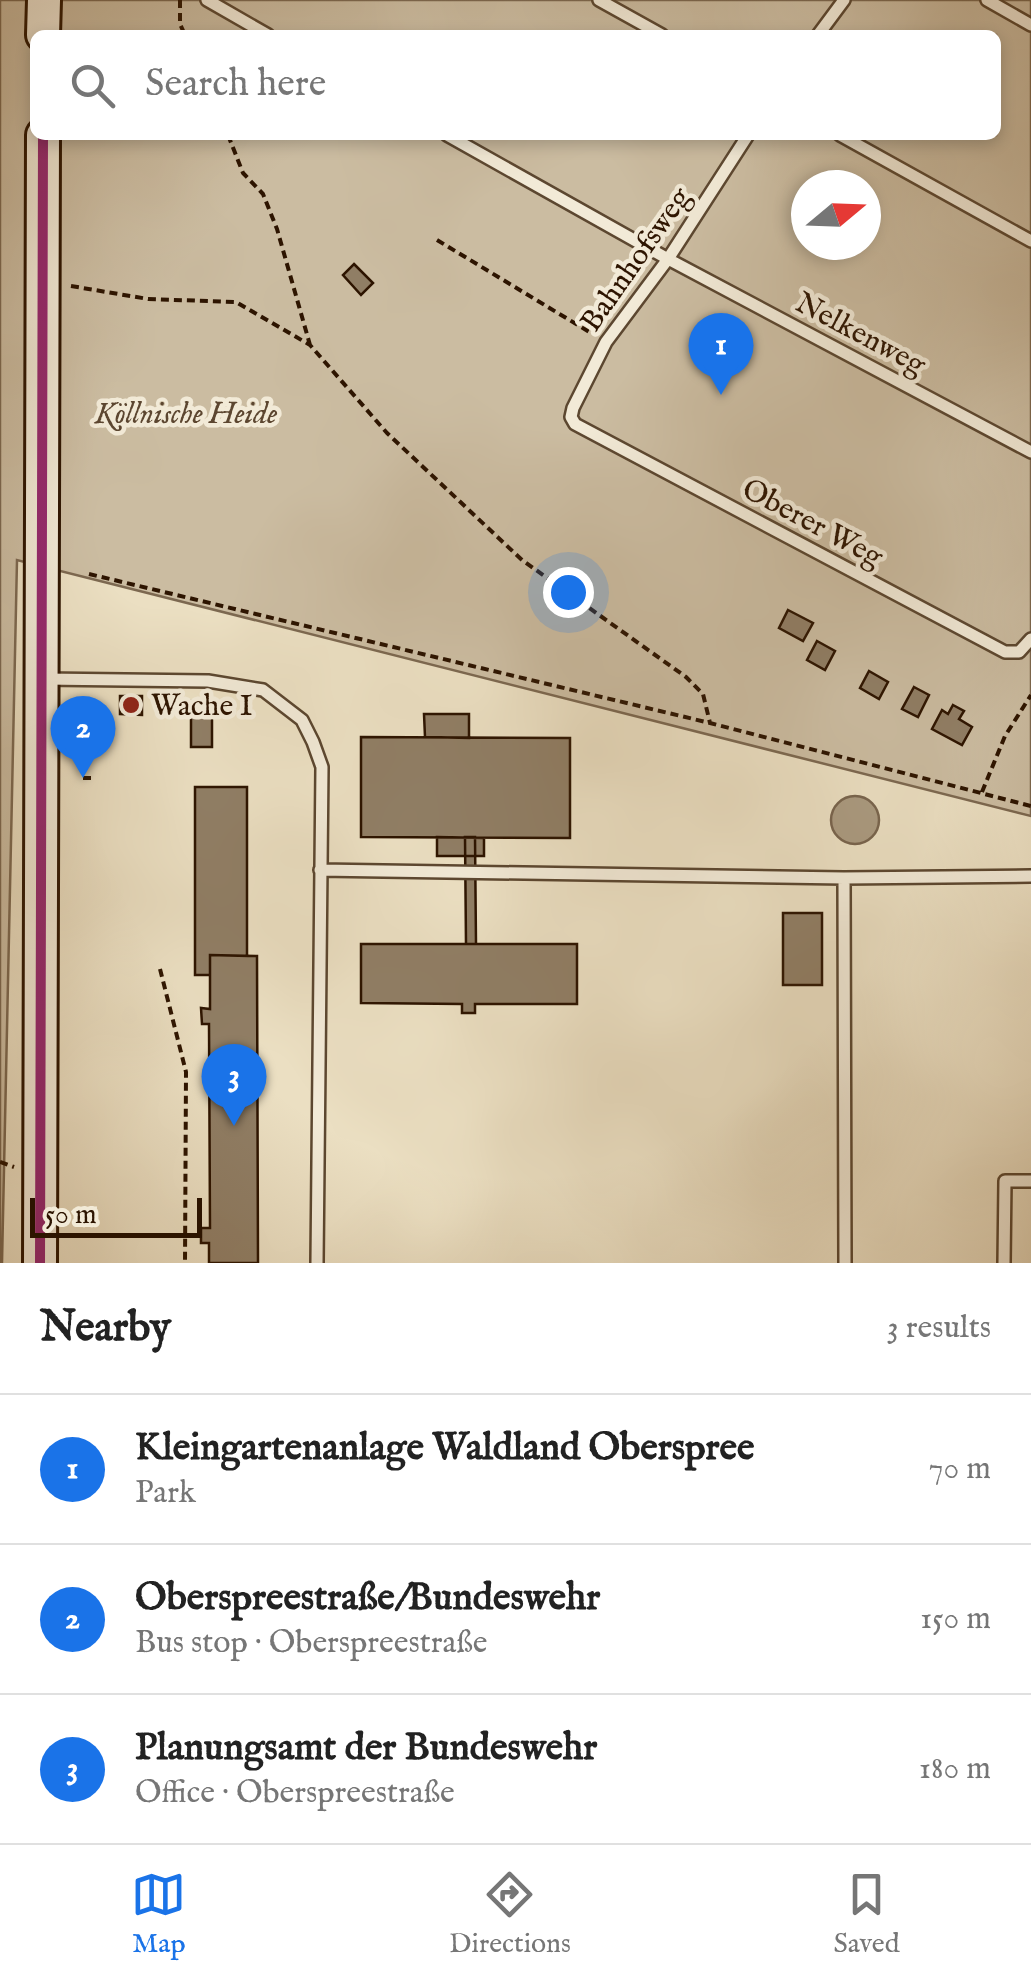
<!DOCTYPE html>
<meta charset="utf-8">
<style>
body{margin:0;font-family:"IM FELL English",serif;background:#f2f2f2;color:#222}
.compass{position:absolute;left:791px;top:170px;width:90px;height:90px;border-radius:50%;background:#fff;box-shadow:0 5px 15px #0003;rotate:71deg}
.scale{position:absolute;left:30px;bottom:25px;width:172px;box-sizing:border-box;padding-left:10px;border:5px solid #2d1400;border-top:0;font-size:28px;line-height:35px;white-space:nowrap;color:#2d1400;-webkit-text-stroke:8px #f2ead7;paint-order:stroke}
.you{position:absolute;left:568px;top:592px;width:35px;height:35px;margin:-25px;border:8px solid #fff;border-radius:50%;background:#1a73e8;box-shadow:0 0 0 15px #1a73e833}
.badge{display:grid;place-items:center;width:65px;height:65px;border-radius:50%;background:#1a73e8;color:#fff;font-size:32px;font-weight:700}
.pin{position:absolute;translate:-50% -82px;filter:drop-shadow(0 2px 5px #0008)}
.pin::after{content:'';position:absolute;top:52px;width:35px;height:30px;background:inherit;clip-path:polygon(0 0,100% 0,50% 100%)}
.list{margin:0;padding:0;list-style:none}
h2{display:flex;justify-content:space-between;align-items:center;height:130px;margin:0;padding:0 40px;font-size:42px}
h2 small{font-size:32px;font-weight:400;color:#767676}
.list li{display:grid;grid-template-columns:65px 1fr auto;gap:30px;align-items:center;box-sizing:border-box;height:150px;padding:0 40px;border-top:2px solid #e0e0e0}
.list b{display:block;font-size:38px;white-space:nowrap}
.list p{margin:0;font-size:32px;white-space:nowrap;color:#767676}
.list em{font-size:32px;font-style:normal;color:#767676}
.icon{flex:none;width:55px;height:55px;fill:none;stroke:currentColor;stroke-width:2;stroke-linecap:round;stroke-linejoin:round}
.map{position:relative;flex:none;width:1031px;height:1263px;overflow:hidden}
.search{position:absolute;background:#fff;box-shadow:0 5px 15px #0003;left:30px;right:30px;top:30px;height:110px;display:flex;align-items:center;gap:25px;box-sizing:border-box;padding:0 35px;border-radius:15px;color:#767676;font-size:38px}
.sheet{height:580px;background:#fff}
nav{display:flex;justify-content:space-around;align-items:center;box-sizing:border-box;height:140px;border-top:2px solid #e0e0e0;background:#fff;font-size:28px;color:#767676}
nav a{display:grid;justify-items:center;gap:5px}
nav .on{color:#1a73e8}
.map>svg:first-child{display:block}
</style>
<div class="map">
<svg width="1031" height="1263" viewBox="0 0 1031 1263">
<rect width="100%" height="100%" fill="#ebdfc2"/>
<filter id="stains"><feTurbulence type="fractalNoise" baseFrequency=".002" numOctaves="4"/><feColorMatrix values="0 0 0 0 .2 0 0 0 0 .09 0 0 0 0 .02 0 0 0 .5 -.17"/></filter>
<radialGradient id="worn" r=".72"><stop offset=".6" stop-color="#630" stop-opacity="0"/><stop offset="1" stop-color="#630" stop-opacity=".3"/></radialGradient>
<path fill="#cbbca1" stroke="#7c6850" stroke-width="2.5" fill-rule="evenodd" d="M0,0h1031v816l-1014,-256 -15,703h-2zM35,35h961v100h-961zM806,185h60v60h-60z"/>
<path fill="#aa9a80" stroke="#78644d" stroke-width="2.5" d="M831 820a24 24 0 1 1 48 0a24 24 0 1 1-48 0Z"/>
<path fill="#907e65" stroke="#2d1400" stroke-width="2.5" d="M354,264l19,19 -12,12 -18,-20z
M788,610l25,13 -10,18 -24,-13z
M817,641l18,10 -10,19 -18,-10z
M869,671l19,11 -9,17 -19,-11z
M914,687l15,8 -11,22 -16,-8z
M120,696h22v19l-22,-1z
M191,701h21v46h-21z
M953,705l11,6 -5,8 13,8 -10,18 -30,-16 10,-19 6,4z
M424,714h45v24l-44,-1z
M361,737l209,1v100l-209,-1z
M195,787h52v169l-37,-1v20h-15z
M437,837l47,1v18h-47z
M465,837h10l1,107h-10z
M783,913h39v72h-39z
M361,944h216v60h-102v9h-13v-9l-101,-1z
M210,955l47,1 1,307h-49v-20h-8v-15h9l-1,-204h-7l-1,-16 9,1z"/>
<g fill="none" stroke-linecap="round" stroke-linejoin="round">
<g stroke="#5c4730" stroke-width="16">
<path id="service" d="M207,0l61,35
M599,0l63,35
M987,0l44,25
M818,35l26,-35
M447,135l221,124 363,193
M748,135l-80,124 -62,83 -33,66 -2,9 4,7 430,228h14l12,-13
M840,135l191,106
M43,679l165,2 55,9 39,30 11,22 9,25 -5,496
M320,870l524,8 187,-2
M844,878l1,385
M1004,1263l1,-82h26"/>
</g>
<g stroke="#2d1400" stroke-width="38">
<path id="secondary" d="M43,35l1,-35
M40,1263l3,-1128"/>
</g>
<path stroke="#2d1400" stroke-width="4" stroke-dasharray="8 5" stroke-linecap="butt" d="M180,0v24l5,11
M228,135l15,38 20,21 14,35 33,116
M437,240l154,93
M71,286l77,13 88,3 74,43 77,88 135,127 164,117 17,17 7,29
M89,574l621,149 321,83
M83,778h9
M982,792l23,-56 26,-41
M160,969l26,103 -1,191
M0,1162l14,5"/>
<use href="#service" stroke="#f2ead7" stroke-width="11"/>
<use href="#secondary" stroke="#f2ead7" stroke-width="32"/>
<g stroke="#f2ead7" stroke-width="18">
<path id="bus-1" d="M40,1263l3,-1128"/>
</g>
<use href="#bus-1" stroke="#95276e" stroke-width="10"/>
</g>
<circle fill="#8f2418" stroke="#f2ead7" stroke-width="4" cx="131" cy="705" r="10"/>
<g text-anchor="middle" stroke-width="9" stroke-linejoin="round" paint-order="stroke">
<g font-size="30" fill="#2d1400" stroke="#f2ead7">
<text transform="translate(635 259) rotate(-55)" y="10">Bahnhofsweg</text>
<text transform="translate(861 333) rotate(28)" y="10">Nelkenweg</text>
<text transform="translate(813 522) rotate(28)" y="10">Oberer Weg</text>
</g>
<g font-size="30" font-style="italic" fill="#5c4630" stroke="#f2ead7">
<text x="186" y="423">Köllnische Heide</text>
</g>
<g font-size="30" fill="#2d1400" stroke="#f2ead7" text-anchor="start">
<text x="151" y="715">Wache I</text>
</g>
</g>
<rect width="100%" height="100%" filter="url(#stains)"/>
<rect width="100%" height="100%" fill="url(#worn)"/>
</svg>
<svg class="compass" viewBox="-18 -18 36 36"><path d="M0-13l5 13h-10z" fill="#e53935"/><path d="M0 13l5-13h-10z" fill="#767676"/></svg>
<div class="scale">50 m</div>
<div class="you"></div>
<div class="pin badge" style="left:721px;top:395px">1</div>
<div class="pin badge" style="left:83px;top:778px">2</div>
<div class="pin badge" style="left:234px;top:1126px">3</div>
<div class="search"><svg class="icon" aria-label="search" viewBox="0 0 24 24"><circle cx="10" cy="10" r="6"/><path d="M15 15l6 6"/></svg>Search here</div>
</div>
<section class="sheet">
<h2>Nearby<small>3 results</small></h2>
<ul class="list">
<li><span class="badge">1</span><div><b>Kleingartenanlage Waldland Oberspree</b><p>Park</p></div><em>70 m</em></li>
<li><span class="badge">2</span><div><b>Oberspreestraße/Bundeswehr</b><p>Bus stop · Oberspreestraße</p></div><em>150 m</em></li>
<li><span class="badge">3</span><div><b>Planungsamt der Bundeswehr</b><p>Office · Oberspreestraße</p></div><em>180 m</em></li>
</ul>
</section>
<nav>
<a class="on"><svg class="icon" aria-label="map" viewBox="0 0 24 24"><path d="M3 6l6-2 6 2 6-2v14l-6 2-6-2-6 2zM9 4v14M15 6v14"/></svg>Map</a>
<a><svg class="icon" aria-label="directions" viewBox="0 0 24 24"><path d="M12 3l9 9-9 9-9-9zM9 14v-3h6M13 9l2 2-2 2"/></svg>Directions</a>
<a><svg class="icon" aria-label="saved" viewBox="0 0 24 24"><path d="M7 4h10v16l-5-4-5 4z"/></svg>Saved</a>
</nav>
